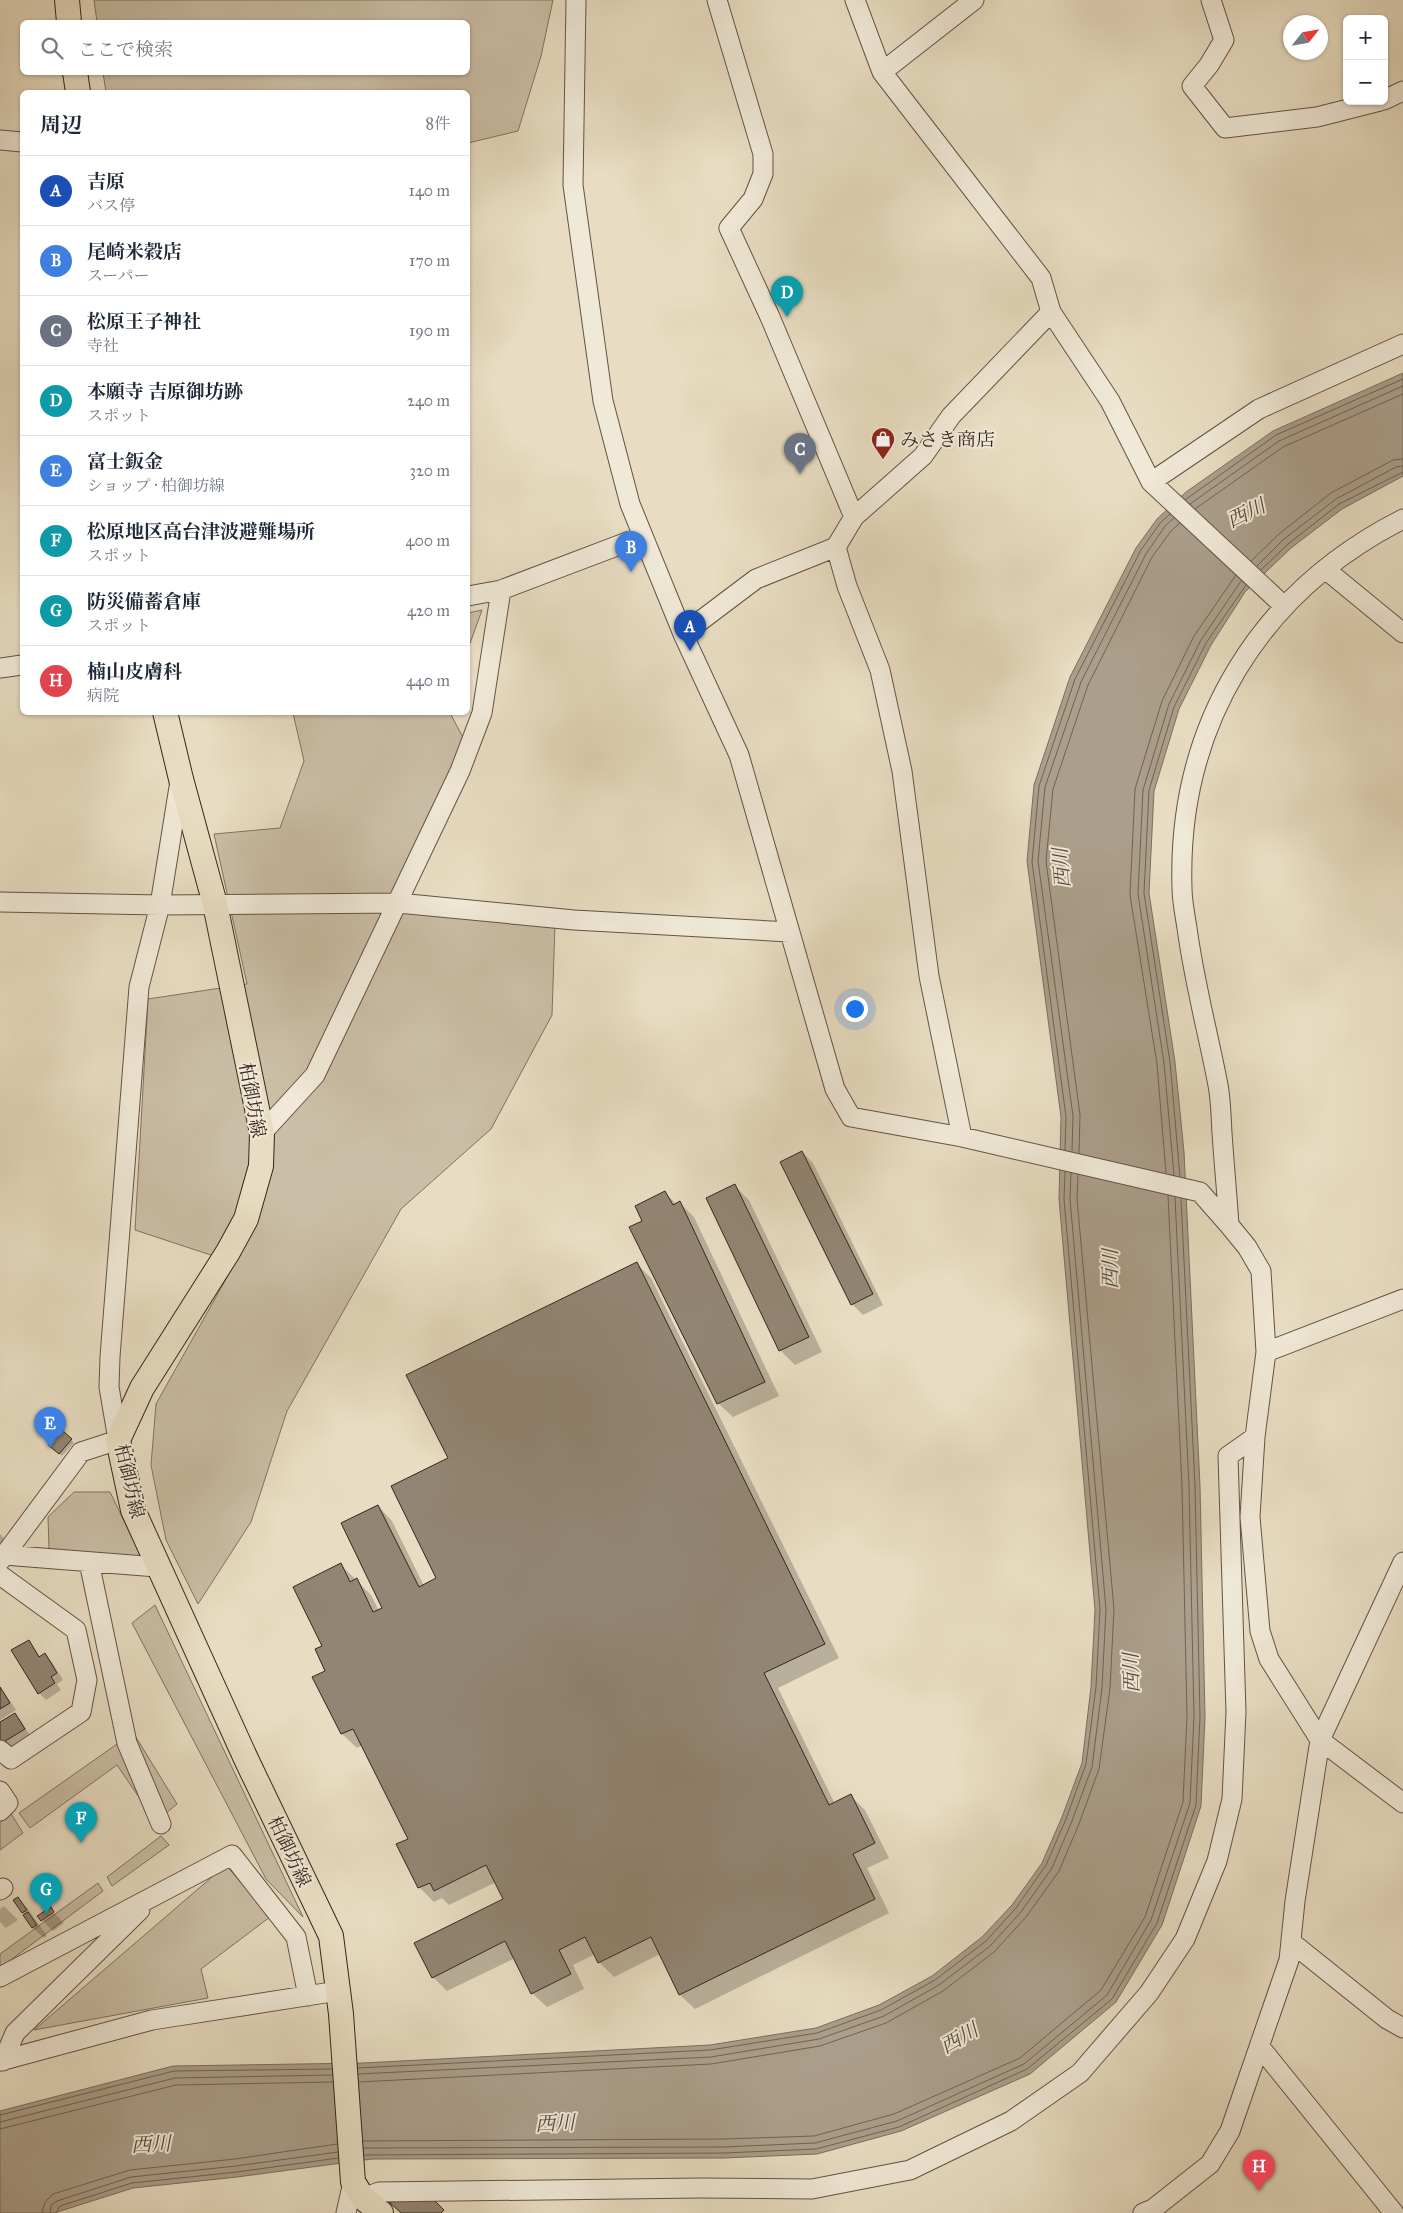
<!DOCTYPE html>
<html lang="ja">
<meta charset="utf-8">
<style>
body{margin:0;font-family:"IM FELL Great Primer","Noto Serif JP",serif;background:#f2f2f3;color:#1f2937}
.controls{position:absolute;right:15px;top:15px;display:grid;overflow:hidden;border-radius:8px;box-shadow:0 1px 4px #0004}
.controls button{width:45px;height:45px;display:grid;place-items:center;padding:0;border:0;border-bottom:1px solid #e0e1e3;background:#fff;color:#1f2937;font:25px sans-serif}
.compass{position:absolute;left:1283px;top:15px;width:45px;height:45px;border-radius:50%;background:#fff;box-shadow:0 1px 4px #0004;rotate:59deg}
.you{position:absolute;left:854px;top:1008px;width:18px;height:18px;margin:-12px;border:4px solid #fff;border-radius:50%;background:#1a73e8;box-shadow:0 0 0 8px #1a73e833}
.badge{display:grid;place-items:center;width:32px;height:32px;border-radius:50%;background:#db2777;color:#fff;font-size:16px;font-weight:700}
.pin{position:absolute;translate:-50% -41px;filter:drop-shadow(0 1px 2px #0008)}
.pin::after{content:'';position:absolute;top:26px;width:18px;height:15px;background:inherit;clip-path:polygon(0 0,100% 0,50% 100%)}
.list{margin:0;padding:0;list-style:none}
h2{display:flex;justify-content:space-between;align-items:center;height:65px;margin:0;padding:0 20px;font-size:21px}
h2 small{font-size:16px;font-weight:400;color:#747a83}
.list li{display:grid;grid-template-columns:32px 1fr auto;gap:15px;align-items:center;box-sizing:border-box;height:70px;padding:0 20px;border-top:1px solid #e0e1e3}
.list b{display:block;font-size:19px;white-space:nowrap}
.list p{margin:0;font-size:16px;white-space:nowrap;color:#747a83}
.list em{font-size:16px;font-style:normal;color:#747a83}
.icon{flex:none;width:28px;height:28px;fill:none;stroke:currentColor;stroke-width:2;stroke-linecap:round;stroke-linejoin:round}
.map{position:relative;flex:none;width:1403px;height:2213px;overflow:hidden}
.search{position:absolute;background:#fff;box-shadow:0 1px 4px #0004;left:20px;top:20px;width:450px;height:55px;display:flex;align-items:center;gap:12px;box-sizing:border-box;padding:0 18px;border-radius:8px;color:#747a83;font-size:19px}
.panel{position:absolute;background:#fff;box-shadow:0 1px 4px #0004;left:20px;top:90px;width:450px;height:625px;border-radius:8px}
.map>svg:first-child{display:block}
</style>
<div class="map">
<svg width="1403" height="2213" viewBox="0 0 1403 2213">
<rect width="100%" height="100%" fill="#e8ddc2"/>
<filter id="stains"><feTurbulence type="fractalNoise" baseFrequency=".004" numOctaves="4"/><feColorMatrix values="0 0 0 0 .2 0 0 0 0 .09 0 0 0 0 .02 0 0 0 .5 -.17"/></filter>
<radialGradient id="worn" r=".72"><stop offset=".6" stop-color="#630" stop-opacity="0"/><stop offset="1" stop-color="#630" stop-opacity=".3"/></radialGradient>
<path fill="#cabea6" stroke="#807262" d="M94,0h459l-12,56 -23,75 -50,12v-51h-362l-3,-19 365,-1v-50h-371z
M482,610l-14,39v-36z
M293,713h157l16,30 -81,167 170,14 -3,91 -61,114 -90,80 -114,202 -36,111 -53,82 -32,-64 -15,-75 5,-61 79,-141 -100,-33 13,-231 99,-15 -33,-150 66,-6 24,-67z
M74,1492h36l32,66 -93,-9 -1,-32z
M155,1605l148,312 -37,-38 -134,-256z
M131,1729l46,75 -12,10z
M117,1744l10,15 20,50 -30,-44 -87,63 -11,-15z
M10,1812l13,21 -23,17v-27z
M161,1836l8,9 -57,41 -5,-9z
M226,1865l44,52 -69,52 7,29 -174,32z
M98,1883l5,8 -103,77v-14z"/>
<path fill="#ab9e8a" stroke="#7c6e5f" d="M1403,373v103l-61,33 -51,39 -46,44 -34,53 -32,64 -25,82 -5,102 26,169 9,90 16,334 5,231 -4,89 -39,119 -46,77 -86,72 -129,57 -84,23 -93,4 -352,1 -135,18 -104,11 -79,25h-54v-102l173,-45 190,-3 347,-18 106,-17 63,-23 53,-29 50,-39 30,-32 30,-42 20,-46 20,-54 9,-76 4,-77 -36,-411 2,-82 -34,-256 7,-76 36,-108 66,-129 21,-29 29,-27 87,-61z"/>
<path fill="#0003" d="M802,1152l11,11 70,142 -20,10 -11,-11z
M735,1186l14,14 73,152 -27,13 -15,-15z
M665,1193l12,12 3,-2 14,14 85,179 -46,21 -15,-14 -74,-181z
M637,1264l14,14 188,380 -61,30 57,116 16,-8 14,14 24,48 -22,10 22,45 -194,96 -15,-14 -20,-41 -46,23 -15,-15 -4,-8 -22,11 11,24 -37,18 -15,-14 -17,-35 -68,33 -14,-14 72,-78 -9,-17 -47,23 -7,-7 -8,4 -15,-15 -10,-48 -46,-94 -6,3 -15,-14 -28,-57 13,-6 -4,-24 18,-82 30,30 8,16 5,-3 -6,-102 14,15 32,65 14,-7 11,-120z
M62,1432l12,11 -12,13 -12,-11z
M0,1534l5,5 -5,12z
M28,1641l13,17 4,-3 7,7 11,18 -6,4 4,6 -15,10 -7,-7z
M0,1686l16,24 -16,10z
M14,1714l7,7 10,16 -21,12 -10,-12v-14z
M17,1898l11,11 19,27 -3,2 -11,-10 -18,-28z
M4,1906l14,14 -12,8 -6,-6v-13z
M50,1909l14,14 -11,8 -11,-11z"/>
<g fill="none" stroke-linecap="round" stroke-linejoin="round">
<path stroke="#706254" stroke-width="1" d="M1185,500l91,-65 127,-56
M1190,504l89,-63 124,-55
M1195,509l88,-62 120,-53
M1251,561l28,-27 52,-41 62,-33 10,-1
M1257,566l27,-27 52,-40 60,-32 7,-1
M1261,570l27,-26 51,-40 64,-32
M1065,1150l1,-33 -34,-255 7,-76 36,-107 66,-129 20,-28 9,-8
M1072,1151l1,-35 -35,-255 7,-74 36,-105 65,-128 19,-28 9,-8
M1079,1153l1,-38 -34,-254 7,-72 35,-104 64,-128 19,-26 9,-8
M1166,1173l-9,-109 -27,-169 5,-106 27,-88 32,-65 42,-61
M1174,1175l-10,-112 -26,-169 5,-104 26,-86 32,-64 40,-59
M1180,1177l-10,-115 -26,-169 5,-103 25,-83 32,-64 40,-58
M358,2068l352,-18 107,-17 64,-23 54,-30 51,-39 30,-33 30,-43 20,-46 20,-55 10,-77 4,-78 -36,-410 1,-27
M358,2074l353,-17 108,-18 65,-23 55,-31 51,-39 31,-34 31,-44 20,-47 20,-54 10,-79 4,-79 -36,-410 1,-26
M359,2082l352,-18 109,-18 66,-23 57,-32 51,-39 32,-35 33,-46 20,-47 20,-55 11,-81 4,-79 -37,-410 1,-24
M0,2115l174,-44 158,-2
M0,2122l175,-44 157,-3
M0,2129l176,-44 157,-3
M363,2141l361,-2 90,-3 80,-22 126,-56 81,-68 44,-73 38,-115 4,-86 -5,-229 -14,-292
M364,2148l360,-1 91,-4 82,-22 127,-57 83,-69 44,-75 39,-117 4,-87 -5,-230 -14,-289
M364,2155l360,-2 92,-4 83,-22 128,-58 85,-70 45,-76 39,-118 4,-88 -5,-231 -14,-287
M42,2213l3,-11 8,-8 77,-24 105,-11 102,-15
M50,2213l1,-8 6,-4 74,-24 105,-11 102,-14
M56,2213l4,-7 72,-23 105,-11 101,-14"/>
</g>
<path fill="#928573" stroke="#35251e" d="M802,1151l71,143 -22,11 -71,-143z
M735,1184l74,153 -30,14 -73,-153z
M665,1191l8,14 7,-4 85,181 -48,22 -88,-177 13,-6 -7,-15z
M637,1262l188,382 -61,29 65,132 22,-11 24,49 -22,11 22,45 -196,96 -28,-58 -53,26 -13,-26 -26,13 12,24 -40,20 -26,-53 -73,37 -18,-35 89,-44 -17,-34 -52,26 -4,-8 -12,5 -22,-44 12,-5 -55,-110 -12,5 -29,-57 13,-6 -10,-22 7,-3 -29,-59 48,-24 9,19 7,-4 16,34 9,-4 -41,-85 37,-18 41,82 17,-9 -45,-92 57,-28 -42,-83z
M62,1430l10,9 -13,15 -11,-9z
M29,1640l10,17 6,-4 12,20 -6,4 4,6 -17,11 -27,-44z
M0,1687l10,16 -10,6z
M15,1713l10,16 -23,14 -2,-4v-17z
M18,1897l9,13 -5,3 -9,-13z
M51,1907l3,5 -13,9 -4,-5z
M28,1912l9,13 -5,3 -9,-13z
M433,2199l11,11 -3,3h-40l-12,-11z"/>
<g fill="none" stroke-linecap="round" stroke-linejoin="round">
<g stroke="#625347" stroke-width="21">
<path id="minor" d="M576,0l-3,185 30,216 27,103 53,130 56,121 96,334 16,28 111,20 238,55 29,33 18,22 14,24 5,81 -11,85 -5,80 10,114 9,28 51,81 83,63
M717,0l46,154v20l-10,25 -24,29 41,89 84,200
M855,0l27,72 159,206 10,34 59,89 41,81 133,124
M1211,0l13,40 -15,25 -17,21 33,42 92,-11 63,-16
M882,72l92,-72
M1384,100l19,-9
M0,140l22,2
M1151,482l108,-73 144,-65
M836,547l11,39 33,84 22,101 27,205 33,161
M1325,569l78,64
M468,596l33,-6 142,-54
M683,634l73,-55 80,-32 18,-30 69,-61 28,-40 100,-104
M0,668l22,-3
M0,902l160,3 238,-2 176,17 215,12
M262,1133l53,-58 145,-304 22,-58 19,-123
M1229,1225c-2,-31 -5,-62 -7,-92 -1,-16 -1,-32 -4,-48 -10,-52 -24,-104 -31,-157 -2,-13 -5,-27 -5,-40 -5,-162 77,-296 221,-369
M1266,1352l137,-53
M4,1555l153,12
M0,1561l81,-109 37,-12 -9,-53 1,-30 29,-370 21,-82 20,-124
M89,1562l38,181 34,81
M0,1575l76,55 11,50 -6,32 -70,47 -11,-9
M0,1791l8,12 -8,8
M0,1890l3,-2
M1291,1942l96,77 16,9
M0,1977l232,-122 64,82 12,59
M1260,2047l134,166
M0,2061l152,-41 186,-29
M3,2061l12,-28 125,-123
M363,2198l16,-6 320,-4 113,1 98,-19 101,-49 69,-48 69,-80 36,-54 32,-78 15,-62 4,-87 -8,-256 27,-19
M346,2213l7,-31
M1143,2213l10,-4 57,-45 20,-33 59,-171 6,-59 25,-161 83,-178"/>
</g>
<g stroke="#35251e" stroke-width="26">
<path id="major" d="M67,0l2,22
M75,72l3,20
M165,712l16,67 34,125 47,229 -1,33 -15,53 -18,33 -86,136 -24,52 15,70 114,251 84,175 10,78 12,168 10,16 18,15"/>
</g>
<use href="#minor" stroke="#f0e9d7" stroke-width="19"/>
<use href="#major" stroke="#e8ddc2" stroke-width="24"/>
</g>
<defs>
<g id="shop-pin" transform="scale(1.25)"><path d="M0 17L-7.5 6A9.5 9.5 0 1 1 7.5 6Z" fill="#8f2418" stroke="#f0e9d7"/><path d="M-5-2.5h2.3a2.7 3.5 0 0 1 5.4 0H5L5.5 6h-11ZM-1.5-2.5h3a1.5 2.3 0 0 0-3 0Z" fill="#fff"/></g>
</defs>
<g fill-rule="evenodd">
<use href="#shop-pin" x="883" y="439"/>
</g>
<g text-anchor="middle" stroke-width="4" stroke-linejoin="round" paint-order="stroke">
<g font-size="19" fill="#35251e" stroke="#f0e9d7" text-anchor="start">
<text x="900" y="446">みさき商店</text>
</g>
<g font-size="19" fill="#35251e" stroke="#f0e9d7">
<text transform="translate(253 1100) rotate(80)" y="7">柏御坊線</text>
<text transform="translate(130 1481) rotate(77)" y="7">柏御坊線</text>
<text transform="translate(290 1851) rotate(65)" y="7">柏御坊線</text>
</g>
<g font-size="20" font-style="italic" fill="#58493e" stroke="#f0e9d7">
<text transform="translate(1246 513) rotate(-26)" y="7">西川</text>
<text transform="translate(1061 868) rotate(-94)" y="7">西川</text>
<text transform="translate(1110 1269) rotate(-90)" y="7">西川</text>
<text transform="translate(1131 1673) rotate(-92)" y="7">西川</text>
<text transform="translate(959 2038) rotate(-30)" y="7">西川</text>
<text transform="translate(555 2123) rotate(-3)" y="7">西川</text>
<text transform="translate(151 2144) rotate(-3)" y="7">西川</text>
</g>
</g>
<rect width="100%" height="100%" filter="url(#stains)"/>
<rect width="100%" height="100%" fill="url(#worn)"/>
</svg>
<div class="controls">
<button>+</button>
<button>−</button>
</div>
<svg class="compass" viewBox="-18 -18 36 36"><path d="M0-13l5 13h-10z" fill="#e53935"/><path d="M0 13l5-13h-10z" fill="#747a83"/></svg>
<div class="you"></div>
<div class="pin badge" style="left:690px;top:651px;background:#1a4fb4">A</div>
<div class="pin badge" style="left:631px;top:572px;background:#3f7fe0">B</div>
<div class="pin badge" style="left:800px;top:474px;background:#6b7280">C</div>
<div class="pin badge" style="left:787px;top:317px;background:#0f9aa8">D</div>
<div class="pin badge" style="left:50px;top:1448px;background:#3f7fe0">E</div>
<div class="pin badge" style="left:81px;top:1843px;background:#0f9aa8">F</div>
<div class="pin badge" style="left:46px;top:1914px;background:#0f9aa8">G</div>
<div class="pin badge" style="left:1259px;top:2191px;background:#e0444e">H</div>
<div class="search"><svg class="icon" aria-label="search" viewBox="0 0 24 24"><circle cx="10" cy="10" r="6"/><path d="M15 15l6 6"/></svg>ここで検索</div>
<section class="panel">
<h2>周辺<small>8件</small></h2>
<ul class="list">
<li><span class="badge" style="background:#1a4fb4">A</span><div><b>吉原</b><p>バス停</p></div><em>140 m</em></li>
<li><span class="badge" style="background:#3f7fe0">B</span><div><b>尾崎米穀店</b><p>スーパー</p></div><em>170 m</em></li>
<li><span class="badge" style="background:#6b7280">C</span><div><b>松原王子神社</b><p>寺社</p></div><em>190 m</em></li>
<li><span class="badge" style="background:#0f9aa8">D</span><div><b>本願寺 吉原御坊跡</b><p>スポット</p></div><em>240 m</em></li>
<li><span class="badge" style="background:#3f7fe0">E</span><div><b>富士鈑金</b><p>ショップ · 柏御坊線</p></div><em>320 m</em></li>
<li><span class="badge" style="background:#0f9aa8">F</span><div><b>松原地区高台津波避難場所</b><p>スポット</p></div><em>400 m</em></li>
<li><span class="badge" style="background:#0f9aa8">G</span><div><b>防災備蓄倉庫</b><p>スポット</p></div><em>420 m</em></li>
<li><span class="badge" style="background:#e0444e">H</span><div><b>楠山皮膚科</b><p>病院</p></div><em>440 m</em></li>
</ul>
</section>
</div>
